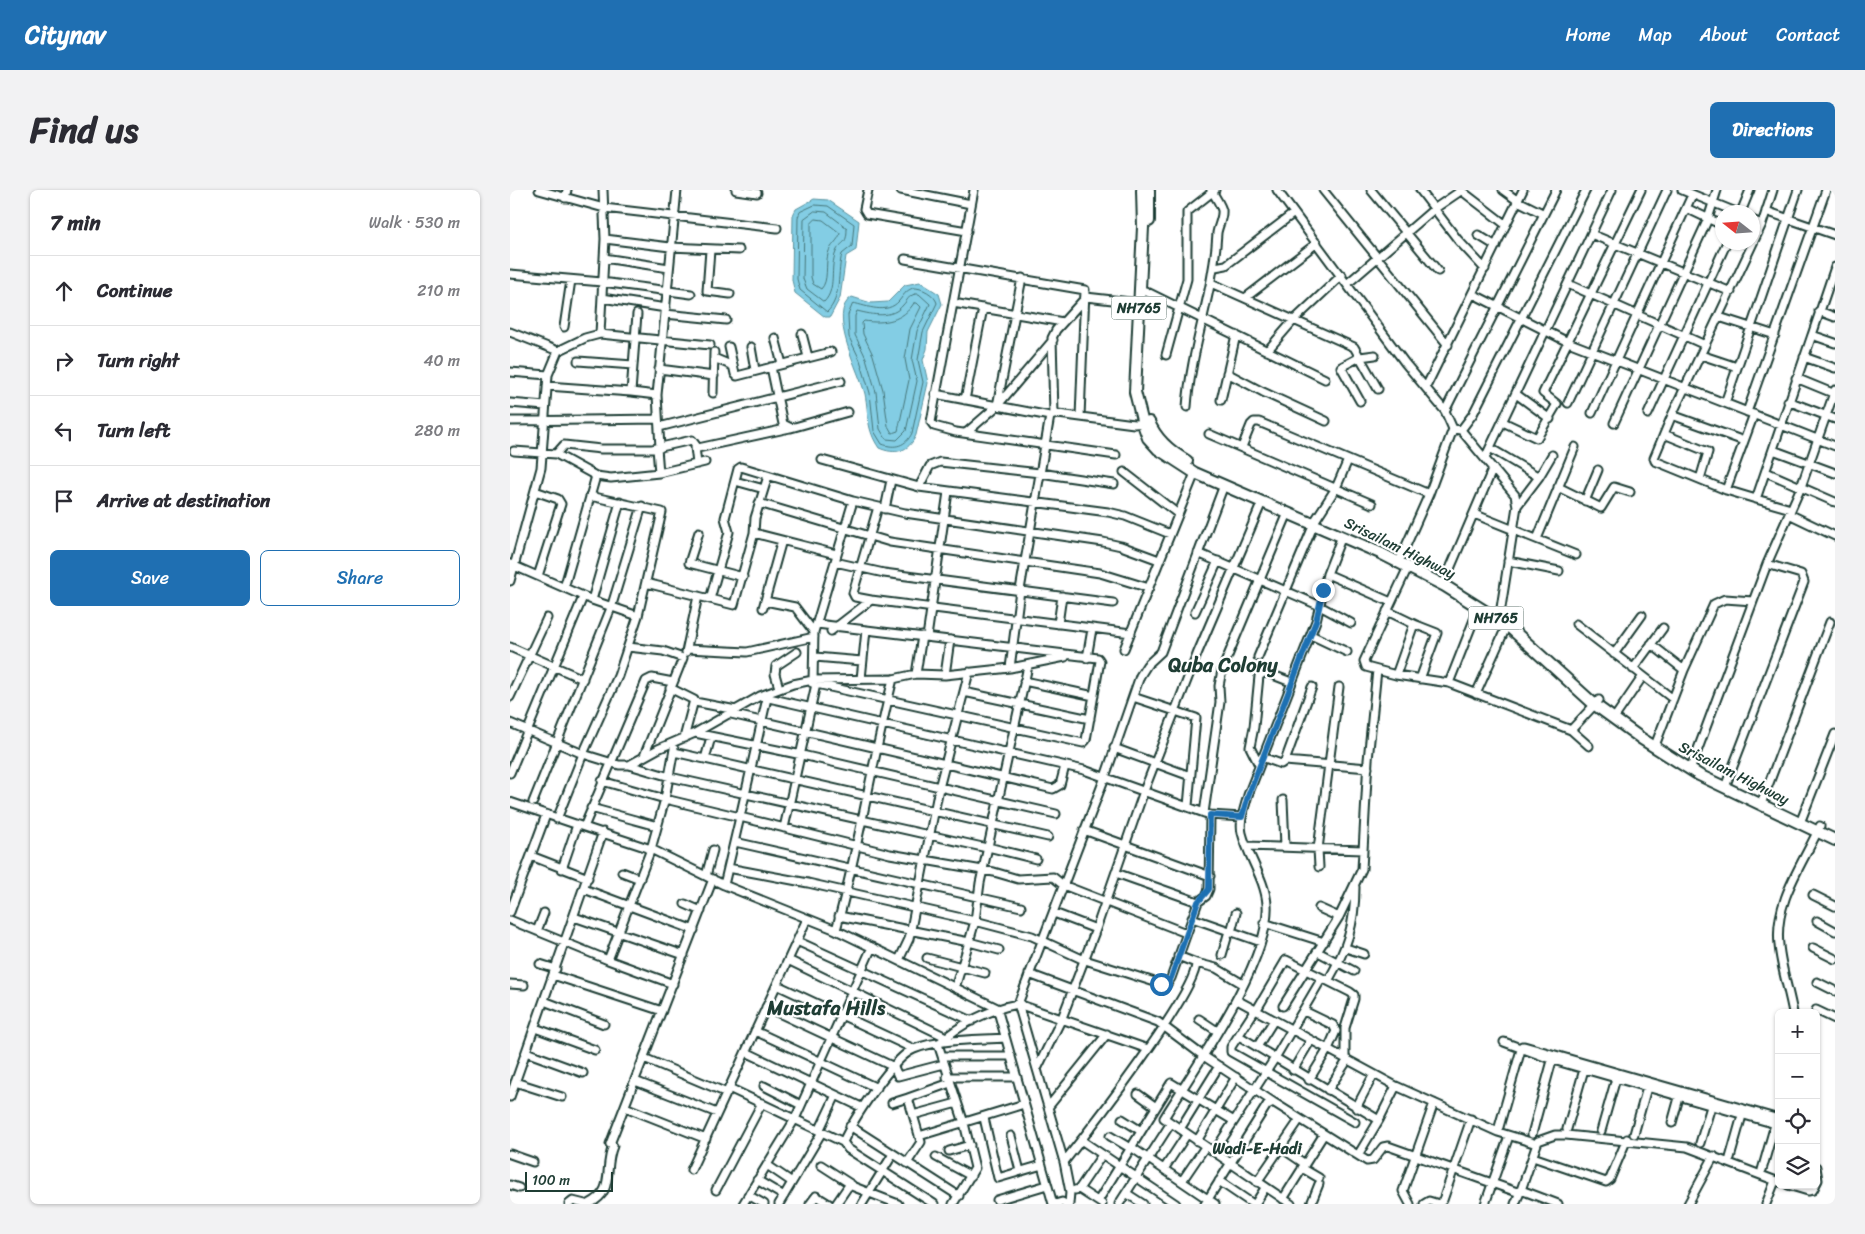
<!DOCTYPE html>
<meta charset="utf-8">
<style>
body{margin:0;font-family:Sriracha,sans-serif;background:#f2f2f3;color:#2b2b33}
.controls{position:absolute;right:15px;bottom:15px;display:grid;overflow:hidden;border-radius:8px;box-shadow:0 1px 4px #0004}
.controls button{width:45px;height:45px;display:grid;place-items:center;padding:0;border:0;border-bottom:1px solid #e1e1e2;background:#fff;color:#2b2b33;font:25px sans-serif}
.compass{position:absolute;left:1205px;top:15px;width:45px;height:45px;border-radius:50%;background:#fff;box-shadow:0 1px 4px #0004;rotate:287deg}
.scale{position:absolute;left:15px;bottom:12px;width:88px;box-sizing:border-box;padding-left:5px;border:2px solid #1f3d34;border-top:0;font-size:14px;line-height:18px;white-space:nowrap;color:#1f3d34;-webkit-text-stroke:4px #fff;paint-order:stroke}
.stop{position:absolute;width:15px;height:15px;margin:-11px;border:4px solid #1f6fb2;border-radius:50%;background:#fff}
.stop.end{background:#1f6fb2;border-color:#fff;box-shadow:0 1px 5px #0008}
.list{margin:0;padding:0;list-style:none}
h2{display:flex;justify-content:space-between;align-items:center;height:65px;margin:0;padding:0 20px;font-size:21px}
h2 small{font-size:16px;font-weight:400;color:#7c7c81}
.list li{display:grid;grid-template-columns:32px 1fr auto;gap:15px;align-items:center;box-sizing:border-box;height:70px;padding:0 20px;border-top:1px solid #e1e1e2}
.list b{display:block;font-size:19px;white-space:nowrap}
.list em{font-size:16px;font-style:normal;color:#7c7c81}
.actions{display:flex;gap:10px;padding:15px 20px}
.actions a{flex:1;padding:11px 0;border:1px solid #1f6fb2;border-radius:8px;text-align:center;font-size:18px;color:#1f6fb2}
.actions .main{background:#1f6fb2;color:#fff}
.icon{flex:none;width:28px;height:28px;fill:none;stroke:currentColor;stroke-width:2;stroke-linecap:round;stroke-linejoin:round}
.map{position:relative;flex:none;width:1325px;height:1014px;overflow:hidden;border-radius:8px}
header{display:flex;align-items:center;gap:30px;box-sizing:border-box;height:70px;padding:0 25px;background:#1f6fb2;color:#fff}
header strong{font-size:24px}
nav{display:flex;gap:28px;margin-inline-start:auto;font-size:18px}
.intro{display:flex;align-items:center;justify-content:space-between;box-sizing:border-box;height:120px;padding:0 30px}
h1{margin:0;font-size:35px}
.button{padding:12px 22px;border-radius:8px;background:#1f6fb2;color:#fff;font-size:18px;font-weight:700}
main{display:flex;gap:30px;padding:0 30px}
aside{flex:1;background:#fff;border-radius:8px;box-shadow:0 1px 4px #0004}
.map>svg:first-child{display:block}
</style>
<header>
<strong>Citynav</strong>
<nav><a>Home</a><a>Map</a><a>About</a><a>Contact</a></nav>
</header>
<div class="intro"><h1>Find us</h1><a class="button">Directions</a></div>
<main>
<aside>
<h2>7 min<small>Walk · 530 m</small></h2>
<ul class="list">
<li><svg class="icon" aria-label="ahead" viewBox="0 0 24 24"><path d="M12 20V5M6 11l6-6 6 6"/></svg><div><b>Continue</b></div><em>210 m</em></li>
<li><svg class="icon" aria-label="right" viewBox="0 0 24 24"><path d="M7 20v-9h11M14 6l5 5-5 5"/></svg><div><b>Turn right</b></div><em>40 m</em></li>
<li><svg class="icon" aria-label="left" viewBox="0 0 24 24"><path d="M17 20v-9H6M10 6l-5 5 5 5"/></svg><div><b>Turn left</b></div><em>280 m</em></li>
<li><svg class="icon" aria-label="arrive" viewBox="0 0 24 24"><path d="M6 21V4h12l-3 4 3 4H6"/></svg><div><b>Arrive at destination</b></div></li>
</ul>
<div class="actions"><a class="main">Save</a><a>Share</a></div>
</aside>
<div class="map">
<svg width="1325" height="1014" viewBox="0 0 1325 1014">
<rect width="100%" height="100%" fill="#fff"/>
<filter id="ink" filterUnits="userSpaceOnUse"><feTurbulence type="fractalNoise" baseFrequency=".02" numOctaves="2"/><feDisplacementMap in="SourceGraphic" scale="10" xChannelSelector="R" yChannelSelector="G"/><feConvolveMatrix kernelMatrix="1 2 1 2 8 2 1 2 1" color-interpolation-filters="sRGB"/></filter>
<g filter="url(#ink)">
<path fill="#83cde4" stroke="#5b939e" d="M304,9l14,1 31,21 -3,29 -10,6 -6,42 -10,19h-5l-30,-24 -3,-13 1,-65 3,-6z
M410,92l19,12 3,10 -14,28 -1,17 -4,11 5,23 -12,52c-7,17 -21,20 -37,13 -13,-19 -10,-33 -14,-54 -5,-21 -39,-82 -13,-97l19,6 17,-1 17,-17z"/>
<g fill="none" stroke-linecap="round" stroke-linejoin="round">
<path stroke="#47777a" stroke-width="1" d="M305,15l13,1 26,18 -2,22 -10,8c-5,18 0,44 -15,58l-27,-22 -3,-11 1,-62 2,-5z
M305,21l11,1 21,16c0,19 -6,12 -11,24 -7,16 1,37 -12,50l-17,-13 -4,-10 1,-60z
M306,29l7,1 17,13c-1,8 -10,12 -12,21 -3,11 1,27 -7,35l-8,-5 -2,-7v-53z
M403,98c9,-1 22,7 24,15l-14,29 -5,28 5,22 -11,51c-6,13 -17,16 -30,11l-8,-13 -4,-38 -10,-33 -11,-23 -1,-22 5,-12c14,3 34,12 46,-2 5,-6 6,-10 14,-13z
M405,104h4l11,10 -13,27 -5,29 5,21 -11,50 -9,9 -11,-1 -6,-10 -4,-37 -10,-34 -11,-23v-19l2,-5c16,4 35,8 46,-6 5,-5 5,-9 12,-11z
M404,113h3l4,4 -11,22 -5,30 4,21 -11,51 -6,2 -4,-7 -5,-36 -10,-35 -10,-21 -1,-11 2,-2c20,3 39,0 50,-18z"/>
<g stroke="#1f3d34" stroke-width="11">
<path id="minor" d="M29,0l65,18 173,20
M226,0l21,3
M358,0l-4,19 3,5 100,17
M391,0l70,14
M464,0l-43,232 3,4 22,6 160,23
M767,0l128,173 40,48 8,18 8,1 54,65 2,11 -17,108
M813,0l125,155
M861,0l67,81
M910,0l38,50 27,29
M993,0l15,11 26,13
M1172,0l54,22
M952,1l44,34
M55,8l2,-8
M1176,18l36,17
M1256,21l69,24
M1231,22l9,-22
M1242,30l10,4
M1081,44l140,58
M968,45l18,11
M95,49l65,8 69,3
M200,60l-3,41 23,3
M94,68l65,10
M395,69l180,31 -5,127
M705,77l11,-2 68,-52
M0,84l92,8 89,12
M701,93l143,64 24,42
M837,94l87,-75 28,-19
M1058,94l137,61
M635,101l180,88
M963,104l95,48 267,104
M92,108l64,10
M735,108l72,-55
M443,113l110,19
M1309,121l16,6
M155,124l61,6
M1209,127l56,18
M54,137l7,-47
M0,142l48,19
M90,144l5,-95 -2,-49
M292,144l6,23
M1302,145l23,-68
M265,148l7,26
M219,157l6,27 2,2 94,-24
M241,157l4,23
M757,161l26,-30 49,-46
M656,165l21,-76v-67l28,-22
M1191,165l36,12
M1294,167l31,11
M204,168l19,8
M68,171l55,4
M261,177l12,57 8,4 57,-16
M149,179l55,7
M0,182l38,3
M717,183l36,19 63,29
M1286,188l39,16
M37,196l84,6 6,-78
M916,197l97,-197
M121,202l26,3
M203,203l1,-41
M425,204l115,22
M1006,204l34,25
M455,210l18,-92
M711,210l15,-65
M850,211l-19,-34 19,-10 15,-2
M1278,211l47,18
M0,213l35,3
M1058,213l99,-213
M1215,213l73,-213
M487,216l25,-128
M677,217c4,-59 27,-115 30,-174 1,-7 6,-15 5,-23 -2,-6 -7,-14 -11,-20
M935,221l111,-221
M1237,222l79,-222
M1082,223l100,-218
M544,224l-2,-76 4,-8 30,-33 53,6
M1138,224l79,-172
M1162,225l-18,43 1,3 71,29 30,9
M0,231l148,-2
M993,232l34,16 20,-34 -14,-11 98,-203
M1104,233l94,-204 9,-29
M149,237l182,-46
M951,240l12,-16 113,-224
M456,243l31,-27 56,-66
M699,244l163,70
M1154,244l44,18 -8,27
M1234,251l-72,-26 90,-191 11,-34
M185,257l2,17
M732,257l9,-22 3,-3h5l170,72
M147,258l2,25
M150,258l-3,-53 20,-205
M980,258l49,29
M1263,260l62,23
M4,261l42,3 40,22 15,2 48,-5 46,-11
M46,264l8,-9 37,4h51l40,-9 6,8 92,-20
M975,268l127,-268
M312,270l97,27 189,25 17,4 45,18
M614,282l54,42
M1256,282l69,30
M225,291l29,8
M409,297l11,-21 10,-4 100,11 74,11
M1048,297l43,21 13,-21 16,5
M1216,300l28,-76
M25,301l23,8 3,5 -23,72
M80,306l72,16 -24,104
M1075,311l13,-31
M249,313l131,39 210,31 49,15
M1007,316l22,-29 13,-22
M375,319l6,-29
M1281,319l-35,-10 56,-164 23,8
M964,324l102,41
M1279,324l46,22
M806,329l20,-31 12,-28
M189,342l-10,31 54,14
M244,343l82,21
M1027,349l38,-92
M688,363l120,52 33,18
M891,367l28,-63 24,-65
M998,371l51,10
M325,372l49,11 229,30
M0,374l82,36 46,16 -20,60 -35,78 -26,65
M898,377l-44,94 2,6 30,8 53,8 122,47 18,16
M817,384l64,28
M0,391l31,-113 7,-93 10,-24 27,-13 15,-4 110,11
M136,393l88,22 20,-72 1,-15 13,-42
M933,395l50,-117
M54,398l32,-112
M200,409l19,-67 -4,-14 13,-49 3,-2 112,34 52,12 198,29 18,4 38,14
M82,410l28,-98
M361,410l-16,-3 -2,-4 25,-86
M255,411l30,6 19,25
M253,418l19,-68
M877,421l27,13 -18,51
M685,422l23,-51
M548,434l4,-28
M904,434l23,9 -17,46
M1066,434l97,75
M321,441l40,-31 260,33
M801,445l36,17
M417,447l21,-145
M1141,454l33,26
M0,457l73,32
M118,457l35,4 20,7 -39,98
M177,459l60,3 67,-15
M614,459l71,-176
M176,462l12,-56
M1104,464l28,-39
M305,467l47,4
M748,467l56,-133
M577,468l5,-29
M518,476l-48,217 -5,38 57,15 50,23 79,25h6l4,-6 27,-76 8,-6 3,-7 1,-74
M500,478l55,-11
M1123,479l30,-41
M406,484l6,-38
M435,485l5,-35
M351,489l5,-49
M303,490l1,-48 39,-131
M514,491l70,15
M302,493l271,60 3,-3 14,-79 -2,-3 -281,-34
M939,493l30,-76
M160,498l24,12 -10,38
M269,498l-4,-14 1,-8 21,-14
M454,502l126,27
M966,504l31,-69
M250,506l324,74 126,45 32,2
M0,507l37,-79
M623,507l63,21 -8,88
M185,512l41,8
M221,524l322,75 7,-4 5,-19
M1107,524l26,-38
M0,533l73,31 36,11h10l29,-16 37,-16 65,-37 33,-12 20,-4 80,-1 23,-5 29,1 65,-7 10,-78 30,-174 8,-2 76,10 12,-1
M1061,540l28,-30
M185,543l107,22 254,59
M1146,553l28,-73 30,-66 11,-5 28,2
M604,558l76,28
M164,562l374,85
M752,567l19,7 4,-3 27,-74
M195,569l6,-22
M775,571l83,7
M119,575l41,12 317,71
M749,575l-9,-18 4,-20 5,-51 6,-4 26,10
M1182,575l75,-201 34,-77 34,-97
M0,583l73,-176
M92,591l63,18 75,18 27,-119
M1217,592l77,-200 -3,-8 -34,-10
M1253,609l67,-177
M773,610l2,46
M0,612l74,25 62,-146 6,-3 21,4
M23,612l78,-194 31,-102
M81,618l66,18
M694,623l16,-111 -1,-16 3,-16 66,-157
M1292,628l33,-84
M74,637l67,22 73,36 112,45 161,78 56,196
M274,638l32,-144
M574,640l126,46
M225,652l286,65
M737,656l116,4
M478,657l48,12
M21,666l57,22
M809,677l-1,-18 21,-162
M218,678l80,15 167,38 -6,21 -130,-26
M52,679l15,-44
M112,682l18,7
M606,683l82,29
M196,686l7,-26
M214,695l16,-68 150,37 104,18 24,7 35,-2 10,8 123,48
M74,699l110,41
M1303,705l22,11
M175,714l16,7
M809,718l20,9
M0,722l36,-97
M544,723l42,16 48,-138 54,-139 64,-150
M64,727l110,38
M682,728l69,24
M0,730l98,40 43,-111 14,-50 9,-50
M1307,731l18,10
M754,733l60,19
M326,740c23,-83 36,-168 57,-251
M27,741l7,-18
M721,742l5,-19
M287,751l175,80
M836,758l18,6
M1303,758l22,11
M808,762l36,19
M712,765l7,-24
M417,768l58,15
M98,770l65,24
M278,770l158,77
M389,770l10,-21 30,-151 30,-116
M686,773l20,5 27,16
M30,774l16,5
M519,784l129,48 44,33 71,47
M43,785l109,36
M818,791c19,-33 27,-56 27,-94
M1307,792l18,9
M0,794l14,1
M267,795l137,64
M445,798l14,-46 30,8
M727,810l159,86 102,46 39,12
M34,811l60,23
M773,816l56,-89 23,-48 6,-109 9,-90
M256,817l128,60 4,9 46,-12
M745,820l-24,37v5l124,70
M1306,820l19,9
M746,821l30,-51 64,32 4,3v4l-9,29v30
M794,821l29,14 3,6 -8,18 -19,31
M1283,823c-4,-23 -12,-45 -14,-68 -5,-44 24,-81 41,-119
M689,829l18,12
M25,838l60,22
M245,841l122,57
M729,846l140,84
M994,852l49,18 226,65
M1014,856l255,73
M747,857l17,-27
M16,862l57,21
M236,862l115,55
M432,866h69
M134,868l83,35
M528,877l24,-49 34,-89
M783,880l18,-30
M437,887h70
M125,891l82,32
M5,892l47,15
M254,896l37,19
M219,898l114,54c10,-22 50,-85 71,-93 25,-10 64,-9 91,-11
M818,900l17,-26
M628,904l18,13
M0,907l93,-265
M382,913l16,-5
M539,916l58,-72
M115,917l81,32
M846,918l18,-34
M403,925l44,-12
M474,928l14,60 44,-13
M612,929l19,12
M1162,933l8,-29
M340,936l109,70
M989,937l23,-81
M670,939l39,-63
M1057,939l18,-63
M309,941l17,-36
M1091,941l16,-56
M1022,944l21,-77
M1124,944l14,-50
M409,946l105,-32
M501,946l9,35
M600,946l20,12
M571,950l95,64
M687,951l39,-64
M333,952l5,7 86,55
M1190,953l12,-40
M100,954l103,-265
M621,957l84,57
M770,957l25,17
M439,961l21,-6
M704,962l61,-94 47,-80
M0,964l23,8
M848,965l21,-35 17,-34
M426,967l35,19
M1023,967l73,25 4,-3 17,-40
M1220,968l13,-46
M554,972c23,-29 133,-170 132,-199l-18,-7
M397,973l14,-21 -13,-44 42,-15
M257,975l25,17
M311,975l31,20
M792,978l17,10
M654,979l23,-35
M181,980l116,-251
M1252,980l14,-49
M247,990l27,16
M672,991l23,-34
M709,991l34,23
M747,992l43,-63
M0,995l9,3
M1278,995l20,6 5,-1 5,-10 -2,-13
M569,999l23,-34
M206,1000l46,-87
M565,1000l4,-1 23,15
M616,1003l17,11
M238,1005l16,9
M773,1009l41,-65
M487,1010l50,-15
M588,1011l73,-118 63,38
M59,1014l4,-3 12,3
M79,1014c27,-13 14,-35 24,-58
M233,1014l52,-85 77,-172
M269,1014l43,-72
M300,1014l6,-8 13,8
M326,1014l13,-19 49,19
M352,1014l31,-50
M443,1014l22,-36 -11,-45 -26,-79c22,-20 52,-35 80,-40l130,45
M545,1014l7,-2 3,2
M559,1014l1,-12 -6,-30 -46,-158 87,-227 35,-101 7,-11 14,-13 63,-167
M609,1014l52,-81
M695,1014l62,-99 6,-3 94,59 6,-1 10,-13 5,-1 129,46 4,-2 17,-49 17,-6h11l121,12 92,35
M745,1014l10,-16
M781,1014l-127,-86c30,-49 107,-157 103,-214 -2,-25 -19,-47 -25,-71 -3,-12 3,-26 6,-38l68,-174 11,-47 15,-38
M801,1014l8,-20
M900,1014l-7,-13 31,-88
M914,1014l5,-3 10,3
M929,1014l4,-4 28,-81
M975,1014l24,-68
M1005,1014l6,-14 37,14
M1178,1014l26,-48
M1256,1014l9,-23"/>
</g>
<g stroke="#1f3d34" stroke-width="14">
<path id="highway" d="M632,0l1,37 -8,165 8,32 5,14 10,11 37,24 185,80 65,33 62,39 88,80 47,34 57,36 136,65
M639,0v31
M639,232c7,17 22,30 38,39"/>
</g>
<use href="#minor" stroke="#fff" stroke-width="7"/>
<use href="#highway" stroke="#fff" stroke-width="10"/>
</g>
</g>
<g fill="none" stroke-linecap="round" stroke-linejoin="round" filter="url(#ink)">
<path stroke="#1f6fb2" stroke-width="6" d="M651,794h6l4,-6 27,-76 11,-13 1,-74 32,2 6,-21 68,-175 7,-31"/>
</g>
<g text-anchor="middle" stroke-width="4.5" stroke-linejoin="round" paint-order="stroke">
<g fill="#fff" stroke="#627771" stroke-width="1">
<rect x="601.5" y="106.5" width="55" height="23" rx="4"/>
<rect x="958.5" y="416.5" width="55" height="23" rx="4"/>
</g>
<g font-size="14" font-weight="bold" fill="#1f3d34">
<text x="629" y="123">NH765</text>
<text x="986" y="433">NH765</text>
</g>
<g font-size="15" fill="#1f3d34" stroke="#fff">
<text transform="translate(890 358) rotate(26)" y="5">Srisailam Highway</text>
<text transform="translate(1224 583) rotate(27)" y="5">Srisailam Highway</text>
</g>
<g font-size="16" font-weight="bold" fill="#1f3d34" stroke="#fff">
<text x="747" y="964">Wadi-E-Hadi</text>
</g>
<g font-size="20" font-weight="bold" fill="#1f3d34" stroke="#fff">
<text x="713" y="482">Quba Colony</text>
<text x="316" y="825">Mustafa Hills</text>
</g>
</g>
</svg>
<div class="controls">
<button>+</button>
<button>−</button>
<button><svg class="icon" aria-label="locate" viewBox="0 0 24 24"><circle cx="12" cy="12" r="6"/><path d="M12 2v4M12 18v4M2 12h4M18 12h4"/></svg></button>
<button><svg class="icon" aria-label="layers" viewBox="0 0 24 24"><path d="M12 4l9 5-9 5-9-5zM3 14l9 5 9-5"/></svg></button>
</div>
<svg class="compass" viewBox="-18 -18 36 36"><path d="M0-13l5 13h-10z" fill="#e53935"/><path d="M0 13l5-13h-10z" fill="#7c7c81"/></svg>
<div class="scale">100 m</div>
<div class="stop" style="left:651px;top:794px"></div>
<div class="stop end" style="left:813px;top:400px"></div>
</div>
</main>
